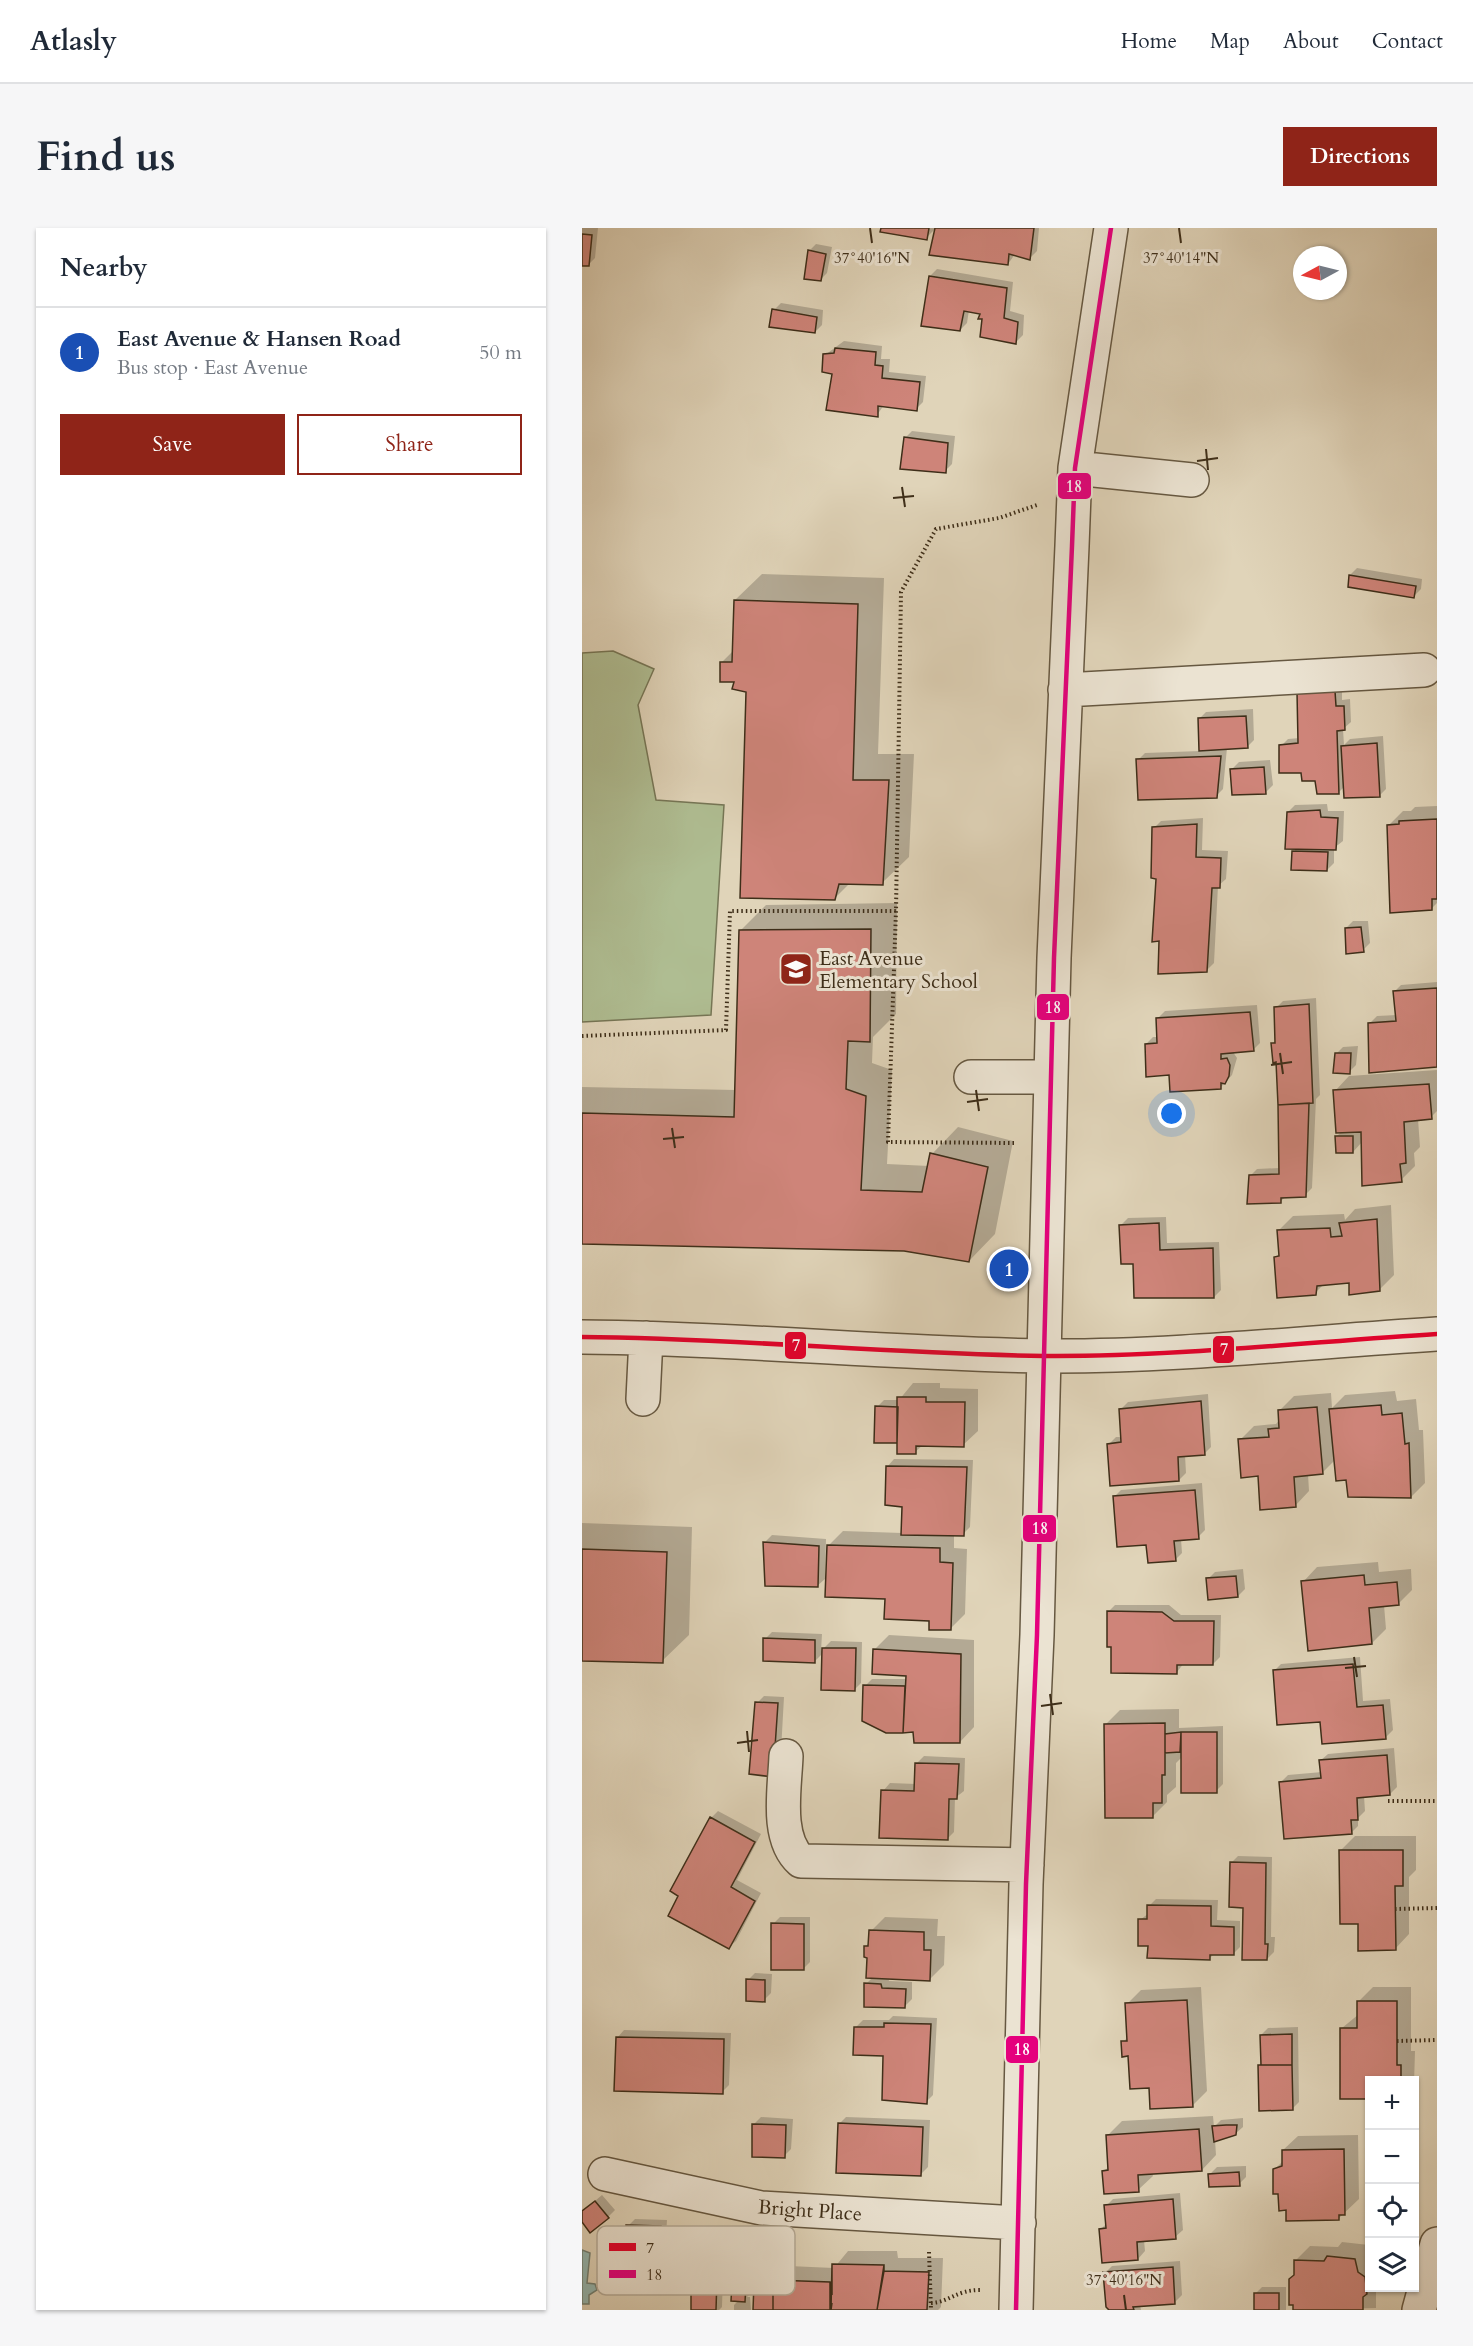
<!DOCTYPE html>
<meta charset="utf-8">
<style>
body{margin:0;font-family:Cardo,serif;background:#f6f6f7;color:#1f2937}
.controls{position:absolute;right:18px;bottom:18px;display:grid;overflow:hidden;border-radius:0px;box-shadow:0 2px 4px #0004}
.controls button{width:54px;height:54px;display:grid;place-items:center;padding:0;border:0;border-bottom:2px solid #e0e1e3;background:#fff;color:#1f2937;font:30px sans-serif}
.compass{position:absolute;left:711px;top:18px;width:54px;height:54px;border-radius:50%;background:#fff;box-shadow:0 2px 4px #0004;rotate:263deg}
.you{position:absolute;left:590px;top:886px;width:21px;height:21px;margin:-15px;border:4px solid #fff;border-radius:50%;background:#1a73e8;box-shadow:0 0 0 9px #1a73e833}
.badge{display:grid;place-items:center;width:39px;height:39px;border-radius:50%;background:#8f2418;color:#fff;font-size:20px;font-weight:700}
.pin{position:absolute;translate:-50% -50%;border:3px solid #fff;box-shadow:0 2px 6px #0006}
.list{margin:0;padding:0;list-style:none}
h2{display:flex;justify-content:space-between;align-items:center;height:78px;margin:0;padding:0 24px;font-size:26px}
h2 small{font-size:20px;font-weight:400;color:#747a83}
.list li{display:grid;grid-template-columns:39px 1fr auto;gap:18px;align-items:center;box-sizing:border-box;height:90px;padding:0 24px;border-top:2px solid #e0e1e3}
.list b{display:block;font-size:22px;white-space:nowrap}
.list p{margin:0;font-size:20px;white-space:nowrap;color:#747a83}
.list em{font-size:20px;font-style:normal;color:#747a83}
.actions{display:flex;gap:12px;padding:18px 24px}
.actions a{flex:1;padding:14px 0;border:2px solid #8f2418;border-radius:0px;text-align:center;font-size:21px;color:#8f2418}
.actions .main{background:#8f2418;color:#fff}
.icon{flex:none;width:33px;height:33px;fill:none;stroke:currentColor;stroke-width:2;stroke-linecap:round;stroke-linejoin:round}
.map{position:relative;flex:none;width:855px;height:2082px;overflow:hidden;border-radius:0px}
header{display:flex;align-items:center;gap:36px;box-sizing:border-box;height:84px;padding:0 30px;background:#fff;border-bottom:2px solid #e0e1e3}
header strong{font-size:28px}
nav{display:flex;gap:33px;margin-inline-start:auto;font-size:21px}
.intro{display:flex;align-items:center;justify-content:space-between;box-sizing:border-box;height:144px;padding:0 36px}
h1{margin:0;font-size:42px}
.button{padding:15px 27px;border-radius:0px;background:#8f2418;color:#fff;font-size:21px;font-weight:700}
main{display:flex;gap:36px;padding:0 36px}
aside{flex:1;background:#fff;border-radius:0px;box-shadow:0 2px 4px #0004}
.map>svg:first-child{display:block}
</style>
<header>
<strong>Atlasly</strong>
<nav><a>Home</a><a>Map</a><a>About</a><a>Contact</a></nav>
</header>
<div class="intro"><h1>Find us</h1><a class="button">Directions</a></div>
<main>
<aside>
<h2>Nearby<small></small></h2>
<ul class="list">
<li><span class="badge" style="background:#1a4fb4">1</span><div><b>East Avenue &amp; Hansen Road</b><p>Bus stop · East Avenue</p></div><em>50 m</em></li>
</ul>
<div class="actions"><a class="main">Save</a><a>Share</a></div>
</aside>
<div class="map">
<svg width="855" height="2082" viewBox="0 0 855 2082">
<rect width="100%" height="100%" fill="#e0d4b9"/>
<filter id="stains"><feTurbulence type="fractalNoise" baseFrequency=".00333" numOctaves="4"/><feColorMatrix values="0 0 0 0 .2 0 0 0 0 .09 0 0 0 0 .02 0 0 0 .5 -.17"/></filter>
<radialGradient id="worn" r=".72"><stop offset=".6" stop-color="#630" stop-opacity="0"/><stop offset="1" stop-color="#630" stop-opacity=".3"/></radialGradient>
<path fill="#afbd92" stroke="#767656" stroke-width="1.5" d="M31,423l41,18 -16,36 18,95 68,5 -13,210 -129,7v-369z"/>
<path fill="#94b8b2" stroke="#728175" stroke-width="1.5" d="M0,2022l8,3 -3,30 8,1 2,6 -8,5v9h-7z"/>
<path fill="#0003" d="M0,0h16l-3,30 -7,7h-6z
M300,0h54l-10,10z
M355,0h102l-2,23 -7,7 -15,-4 -7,10z
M234,16l16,3 -5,26 -7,7 -11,-29z
M355,41l76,13 -3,29 14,4 -1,20 -7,7 -32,-24 -2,-5 -13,-3 -2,13 -7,7 -30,-54z
M199,75l42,7 -1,15 -7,7 -41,-22z
M262,113l38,5 -1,13h9l-1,13 37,4 -3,26 -7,7 -32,-4 -7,10 -43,-42 -9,-18z
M330,203l43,5 -3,28 -7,7 -40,-33z
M775,340l65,11 -1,10 -7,7 -64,-21z
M180,346l122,4 -6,176h36l-5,103 -27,26 -31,-1 -17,17 -87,-208 -26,-28 13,-13 1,-50z
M760,456v16l8,-1 1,23 -8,7 1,16 6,-6 33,-3 3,53 -7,7 -34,-10 -7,7 -35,-22 -22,-25 7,-7 12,-1 -2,-45z
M671,481l1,31 -7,7 -20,1 -4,41 -7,7 -78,-36 7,-7 55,-2 -1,-32 7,-7z
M688,532l3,25 -7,7 -34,-23 7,-7z
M745,576l1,7h16l-1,30 -9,7v15l-7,7 -33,-18 4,-5 -10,-35 7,-7z
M855,578v97l-6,6 -43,-83 15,-15h8l4,-4z
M621,590l-1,32 26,1 -2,28 -8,7 -4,77 -8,8 -46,-32 -6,-111 7,-7z
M315,675l-1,111 -23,23 -1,26 20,7 -5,94 42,2 3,-12 26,-27 55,14 -18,93 -26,27 -64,-12 -323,-6v-156l154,3 4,-159 26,-26z
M771,693h15l2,22 -7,7 -17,-22z
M855,754v84l-67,-43 7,-7 20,-1 -3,-23 7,-7z
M734,770l4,97 -4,4 -4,89 -7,7 -19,1 -6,6 -30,-26 7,-7 23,-1 -3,-107 -5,-17 4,-4v-32l7,-7z
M675,777l3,38 -7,7 -20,2 4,6 -5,17 -11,12 -50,-14 -25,-29 7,-7h5v-19l7,-7z
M776,818l-2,19 -7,7 -13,-18 7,-7z
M855,842v41l-6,6 -13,2 2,28 -6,6 1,13 -14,14 -39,-38 -9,10 -17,-15 6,-6 -7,-40 14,-15z
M809,977l3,70 -15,15 -28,-8 -26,1 -10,10 -39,-36 4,-4 -1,-23 14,-14 51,-2 1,6 10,-11z
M584,989l1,26 52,-1 2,48 -7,7 -80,-35 -13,-37 7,-7z
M331,1155h27v5l38,1v42l-15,14h-40l-8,7 -16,-12 -22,-33 7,-7h15z
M813,1163l2,10 19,-2 3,31h4l2,53 -14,14 -64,-19 -12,-18 -13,13 -14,1 1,17 -14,15 -36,-31 -19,-35 14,-14 22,-2 4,-5v-9l14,-14 37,-3 1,15 13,-13z
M626,1166l3,53 -7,7 -19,1 1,18 -7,7 -70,-36 7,-7h6l-1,-28 7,-7z
M312,1231l79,1 -3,67 -7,7h-9v14l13,1 -2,65 -15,15 -63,-31 -58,-53 14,-14 59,2 2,-28 -17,-38z
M620,1255l3,47 -7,7 -17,2 1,14 -7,7 -27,-17 -34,-46 7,-7z
M0,1295l110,4 -3,108 -27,26 -80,-1z
M190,1307l54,4 -1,40 -8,7 -52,-44z
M796,1334l1,10 32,-3 1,21 -14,14 -14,1 2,24 -14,14 -69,-61 14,-15z
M661,1341l2,20 -7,7 -30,-17 7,-7z
M533,1377h54l12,10h40l-1,42 -7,7 -29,-1 -7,9 -65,-27 -4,-33z
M190,1404l50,2 -1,17 10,-10 31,1 -1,41 -7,7 -30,-38 -10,10 -49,-23z
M307,1407l85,5v87l-14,15 -46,-12 -11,2 -38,-46 7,-7h35v-5l-32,-25z
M778,1429l3,44 27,-2 3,31 -7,7 -64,-17 -48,-49 7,-7z
M182,1468l20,1 -4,72 -23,-66z
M597,1481v19l44,-2v58l-7,7 -34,-34 -6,6v24l-9,8v7l-14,14 -47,-92 14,-14z
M812,1520l3,39 -7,7 -26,2 1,15 -7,7v8l-7,7 -70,-51 7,-7 34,-3 -2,-11 8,-7z
M342,1528l41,2 -1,33 -9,7 -1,34 -7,7 -64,-48 7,-8 26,1 1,-21z
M136,1583l43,23 -24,46 24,13 -25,48 -7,6 -49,-52 31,-77z
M773,1608h61v34l-7,7v57l-14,15 -36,-27 -19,-71z
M656,1628l34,1 -1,80h4l-1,15 -7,7 -22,-53 -14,-43z
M574,1671l62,1 -1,20 23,1v26l-7,7h-19l-4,4 -61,-13 -9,-25 9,-7v-7z
M198,1689h30v45l-7,7 -30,-45z
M303,1689l53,2 -1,17h8l-1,29 -14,14 -42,-2 1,4 23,1v17l-7,7 -39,-22 7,-7 -8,-30 5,-5 1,-11z
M173,1745l17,1 -1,19 -7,7 -16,-20z
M619,1759l6,104 -15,15 -42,-20 -27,-44 6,-6 -2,-32 14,-14z
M791,1759h38v64h4l-1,33v-4h-44l-28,-52 17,-14v-13z
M311,1788l44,2 -4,77 -7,7 -70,-75 7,-7h26z
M716,1799l1,75 -7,7h-32l1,-74 7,-7z
M42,1802l107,3 -2,52 -7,7 -105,-54z
M631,1888l1,11 7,-7 22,-2v9l-8,7 -20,6 1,15 -14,15 -50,3 1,3 -15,14 -34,-19 6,-5 -3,-30 15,-15z
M179,1889l32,2 -2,30 -7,7 -30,-32z
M264,1889l84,3 -2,47 -7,7 -82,-50z
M776,1907l1,64 -21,20 -51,-10 -13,-39 10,-10 -1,-10 15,-14z
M664,1938v11l-7,7 -29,-10 7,-7z
M598,1965l3,37 -8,7 -31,3 1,11 -7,8 -37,-30 6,-6 -1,-17 7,-7z
M20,1967l13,15 -7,7 -26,3v-8z
M53,1991l32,1 -1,16 58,3 -2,68 -3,3h-27l1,-18 -65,-66z
M760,2014l27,3 1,43h6v20l-82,2 2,-50 14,-14 28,1z
M266,2023h49l1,7h45l-2,49 -3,3h-183l1,-27 7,-7h16l10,-10 45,2z
M598,2033l2,34 -7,7 -35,3 1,5h-30l-6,-37 7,-7z
M158,2047l12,1 -1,17 -4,4h3l1,13h-17v-5l5,-5 -6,-18z
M680,2059h24v23h-31v-16z"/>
<path fill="#ce8479" stroke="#3e2e19" stroke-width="1.5" d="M299,0h48l-2,12 -47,-8z
M353,0h99l-4,32 -21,-6 -1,11 -79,-10z
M0,6l10,1 -3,31h-7z
M226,22l18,4 -5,27 -17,-2z
M347,48l78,12 -3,30 14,4 -2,22 -36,-7 2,-18h-4l2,-5 -16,-3 -4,20 -39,-5z
M190,81l45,8 -2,16 -46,-6z
M253,120l41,4 -1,13 8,1 -1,12 38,4 -3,29 -39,-5v11l-52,-7 6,-36 -10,-2 1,-18 11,-1z
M322,209l44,6 -2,30 -46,-4z
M767,347l67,11 -2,12 -66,-11z
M152,372l124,4 -5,176h36l-6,105 -44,-1 -4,16 -95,-2 6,-206 -14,-3 2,-7h-14v-20h12z
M753,463l1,15h8l1,24 -8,1 2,63h-22l-2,-13h-13l-1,-8h-22v-28l19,-2 -1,-51z
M664,488l2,32 -49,3 -1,-33z
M795,515l3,54 -36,1 -3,-52z
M639,528l-4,42 -79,2 -2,-41z
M682,539l2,27 -34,1 -2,-26z
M738,582l1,7 17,1 -2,32 -51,-1 2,-37z
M855,591v80h-5v11l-42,3 -3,-88 12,-1v-3z
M615,596l-1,33 25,1 -1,30h-8l-5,84 -49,2 1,-33 -7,1 4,-63 -5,-1 1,-51z
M710,623l36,1 -1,19 -36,-1z
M779,699l3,25 -18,2 -1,-26z
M289,701l-1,113 -22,-1 -2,48 20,7 -5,94 61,2 8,-39 58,14 -19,95 -65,-11 -322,-7v-131l152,4 5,-187z
M855,760v79l-68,6 -1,-50 28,-2 -3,-30z
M727,776l4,99 -35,2 -2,-43 -3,1 -2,-20h4l-1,-36z
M668,784l4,39 -33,3v5l6,-1 3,7 -1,11 -4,8 -4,-1v6l-51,3 -1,-17 -23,2 -1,-33 12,-1 -1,-25z
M753,825h16l-1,21 -17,-1z
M847,856l3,35 -28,3 2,41 -6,1 2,18 -40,4 -1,-54 -25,1 -3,-43z
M727,875l-3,94 -25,1v5l-34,1 2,-29 30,-1 -1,-69z
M753,908h18v17h-17z
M795,991l3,72 -31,4v-12l-32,3 -1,9 -39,3 -3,-41 5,-1 -2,-26 53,-2 1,9 11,-1 -3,-13z
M577,995l1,27 53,-2 1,50h-80l-1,-34h-12l-2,-39z
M315,1169h29v5h39l-1,45 -48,-1v8h-19z
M619,1173l4,54 -27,2 1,24 -69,5 -3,-42 14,-2 -2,-33z
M799,1177l1,10 20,-2 3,31 4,-1 2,55 -63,-1 -2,-17 -10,1 -7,-72z
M293,1178l23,1 -1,36h-23z
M735,1179l6,67 -29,3 2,30 -36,3 -2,-34 -17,2 -3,-39 31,-2 -1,-8 11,-1 -1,-18z
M304,1238l81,1 -3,69 -63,-1 1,-28 -17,-2z
M613,1262l4,49 -25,2 2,20 -28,2 -2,-18 -29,2 -4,-51z
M181,1314l56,4 -1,41 -53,-1z
M245,1317l113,3v14l13,1 -2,67h-22v-9l-45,-2 1,-20 -60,-2z
M0,1321l85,3 -4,111 -81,-2z
M782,1347l1,10 32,-3 2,23 -30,3 3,36 -64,7 -7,-70z
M654,1348l2,21 -30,3 -2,-22z
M525,1383l55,1 12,9h40l-1,44h-36v9l-66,-1v-26h-4z
M181,1410l52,2v23l-52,-2z
M240,1420h34l-1,43 -34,-1z
M291,1421l88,5 -1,89h-46l-1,-11 -10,1 3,-57 -34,-2z
M771,1436l4,43 26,-2 3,34 -64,5 -2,-22 -43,3 -4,-55z
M281,1457l42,1 -2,47h-17l-24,-12z
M173,1474l23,1 -5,74 -24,-3z
M583,1495v52h-3v28h-9v15h-48l-1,-94z
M599,1504l-1,20 -15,1v-19z
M599,1504h36v61h-36z
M805,1527l3,40 -33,3 1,22h-7l1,14 -68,5 -5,-57 42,-4 -2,-18z
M333,1535l44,1 -2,35h-8l-1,41 -69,-2 2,-48 33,1z
M128,1589l45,25 -24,45 24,14 -26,48 -61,-33 10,-20 -8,-5z
M757,1622h64v36h-8l1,64 -38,1v-27h-18z
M648,1634l36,1 -1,81h3l-1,16h-25l1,-52 -14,-1z
M565,1677l64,1v20l23,1v28h-24v5l-63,-2 1,-12h-10v-27h9z
M189,1695l33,1v46h-33z
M287,1702l55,2v18h7l-1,31 -64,-3 1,-20 -3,-1v-11h4z
M164,1751l19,1v22l-19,-1z
M282,1755l17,1 1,4 24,1 -1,19 -41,-1z
M605,1772l6,107 -43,2 -1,-21 -19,1 -2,-33 -6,1 -1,-16h6l-2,-38z
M775,1773h40v64h4v15h-31v19h-30v-71h17z
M302,1795l47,1 -4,80 -45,-4 1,-44 -30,-1 1,-28h30z
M710,1806v31h-31l-1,-30z
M34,1809l108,2 -1,55 -109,-3z
M676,1837h34l1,45 -34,1z
M256,1895l85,4 -2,49 -85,-3z
M170,1896l34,1 -1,33 -33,-1z
M644,1897h11l-1,10 -22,7 -2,-16z
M617,1901l3,42 -64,4 1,17 -35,2 -2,-23 6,-1 -2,-35z
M762,1921l1,66h-6v5l-53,1v-11l-7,1 -1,-17h-5v-25l9,-3v-16z
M657,1944l1,14 -31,1 -1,-13z
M591,1971l3,40 -39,3 1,18 -36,3 -3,-34 7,-1 -2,-23z
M13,1973l14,17 -19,15 -8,-11v-11z
M44,1997l35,1 -1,17 58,2 -2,65h-25v-16l-67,-3z
M745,2028l28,3 3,13 7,5 2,17 -4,3v13h-70v-5h-4v-26l5,-4v-15l30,1z
M250,2036l52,1v6l45,1 -2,38h-96l1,-7 -2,7h-57v-30l57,2 2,13z
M250,2036l52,1 -7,45h-46z
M591,2039l2,37 -42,3 1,3h-25l-3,-3 -3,-35z
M302,2043l45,1 -2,38h-50z
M191,2052l57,2v28h-57z
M150,2054l14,1 -1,19 -14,-1z
M172,2054l19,1v27h-20z
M672,2065h25v17h-25z"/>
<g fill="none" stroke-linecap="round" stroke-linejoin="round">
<g stroke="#665841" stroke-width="36">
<path id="minor" d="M493,240l117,12
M483,462l359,-20
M389,849h80
M0,1109c154,1 308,17 462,19 129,1 264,-14 393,-22
M61,1171l3,-61
M204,1528c-1,31 -11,82 15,105l226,4
M23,1946l156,34 258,15
M434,2082l10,-426 11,-249 17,-677 18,-412 3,-78 36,-240
M837,2082l18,-66"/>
</g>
<path stroke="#3e2e19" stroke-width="4" stroke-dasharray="1.5 3" stroke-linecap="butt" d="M0,808l144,-6 4,-119h166
M432,915l-126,-1 8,-231 5,-319 35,-63 63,-11 38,-13
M806,1573h49
M813,1681l42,-1
M815,1813l40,-1
M347,2024l2,58
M349,2075c19,-1 25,-13 49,-13"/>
<use href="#minor" stroke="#ebe3d2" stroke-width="33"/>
<g stroke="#ebe3d2" stroke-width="9">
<path id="bus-1" d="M0,1109c154,1 308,17 462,19 129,1 264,-14 393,-22"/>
</g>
<g stroke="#ebe3d2" stroke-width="9">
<path id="bus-2" d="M434,2082l10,-426 11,-249 17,-677 18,-412 3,-78 36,-240"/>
</g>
<use href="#bus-1" stroke="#e4002b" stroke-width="4.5"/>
<use href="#bus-2" stroke="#e5007d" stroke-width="4.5"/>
</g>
<path fill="none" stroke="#3e2e19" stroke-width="2" d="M288,0l2,15M597,0l2,15M624,221l2,21M615,233l21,-3M320,259l3,20M311,270l21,-2M698,825l3,21M689,837l21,-3M394,862l3,21M385,874l21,-3M90,900l3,20M81,911l21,-2M772,1429l3,20M763,1440l21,-2M468,1466l3,21M459,1478l21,-3M165,1503l2,21M155,1515l21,-3M542,2067l2,15"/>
<defs>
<g id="school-square" transform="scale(1.725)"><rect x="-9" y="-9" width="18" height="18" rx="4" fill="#8f2418" stroke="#ebe3d2"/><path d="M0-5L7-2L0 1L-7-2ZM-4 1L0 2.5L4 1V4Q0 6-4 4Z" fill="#fff"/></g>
</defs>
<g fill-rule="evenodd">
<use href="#school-square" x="214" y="741"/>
</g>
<g text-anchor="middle" stroke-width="6" stroke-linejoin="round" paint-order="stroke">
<g font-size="20" fill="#3e2e19" stroke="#ebe3d2" text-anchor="start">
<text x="237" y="737">East Avenue<tspan x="237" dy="23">Elementary School</tspan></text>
</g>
<g font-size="20" fill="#3e2e19" stroke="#ebe3d2">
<text transform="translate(228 1982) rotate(4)" y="7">Bright Place</text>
</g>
</g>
<rect x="15" y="1998" width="198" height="69" rx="9" fill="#ebe3d2" stroke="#b7ad9a" stroke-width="1.5"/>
<rect x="27" y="2015" width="27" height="8" fill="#e4002b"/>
<rect x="27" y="2042" width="27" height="8" fill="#e5007d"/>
<g font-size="16" fill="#3e2e19">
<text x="64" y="2025">7</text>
<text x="64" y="2052">18</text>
</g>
<g font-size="15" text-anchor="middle" fill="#3e2e19" stroke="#ebe3d2" stroke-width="6" stroke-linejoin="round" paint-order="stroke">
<text x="290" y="35">37°40'16"N</text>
<text x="599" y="35">37°40'14"N</text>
<text x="542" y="2057">37°40'16"N</text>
</g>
<g stroke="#ebe3d2" stroke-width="2">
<rect x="475" y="244" width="35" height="28" rx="6" fill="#e5007d"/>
<rect x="454" y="765" width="34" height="28" rx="6" fill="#e5007d"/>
<rect x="202" y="1103" width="23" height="29" rx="6" fill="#e4002b"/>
<rect x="630" y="1107" width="23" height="29" rx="6" fill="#e4002b"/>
<rect x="440" y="1286" width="35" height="29" rx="6" fill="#e5007d"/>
<rect x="423" y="1807" width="34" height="29" rx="6" fill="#e5007d"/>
</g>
<g font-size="16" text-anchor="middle" font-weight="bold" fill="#fff">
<text x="492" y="264">18</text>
<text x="471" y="785">18</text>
<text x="214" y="1123">7</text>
<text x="642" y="1127">7</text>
<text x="458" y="1306">18</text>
<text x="440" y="1827">18</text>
</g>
<rect width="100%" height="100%" filter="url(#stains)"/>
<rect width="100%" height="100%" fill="url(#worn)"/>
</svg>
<div class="controls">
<button>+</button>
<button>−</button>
<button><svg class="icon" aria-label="locate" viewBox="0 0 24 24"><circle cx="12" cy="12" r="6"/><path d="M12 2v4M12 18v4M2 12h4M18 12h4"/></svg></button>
<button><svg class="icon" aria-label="layers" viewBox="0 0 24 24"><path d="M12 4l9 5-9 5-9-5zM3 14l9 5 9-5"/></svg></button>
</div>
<svg class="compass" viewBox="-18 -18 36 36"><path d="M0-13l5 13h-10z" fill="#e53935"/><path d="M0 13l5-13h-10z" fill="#747a83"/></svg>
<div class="you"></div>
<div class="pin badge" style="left:427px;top:1041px;background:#1a4fb4">1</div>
</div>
</main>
